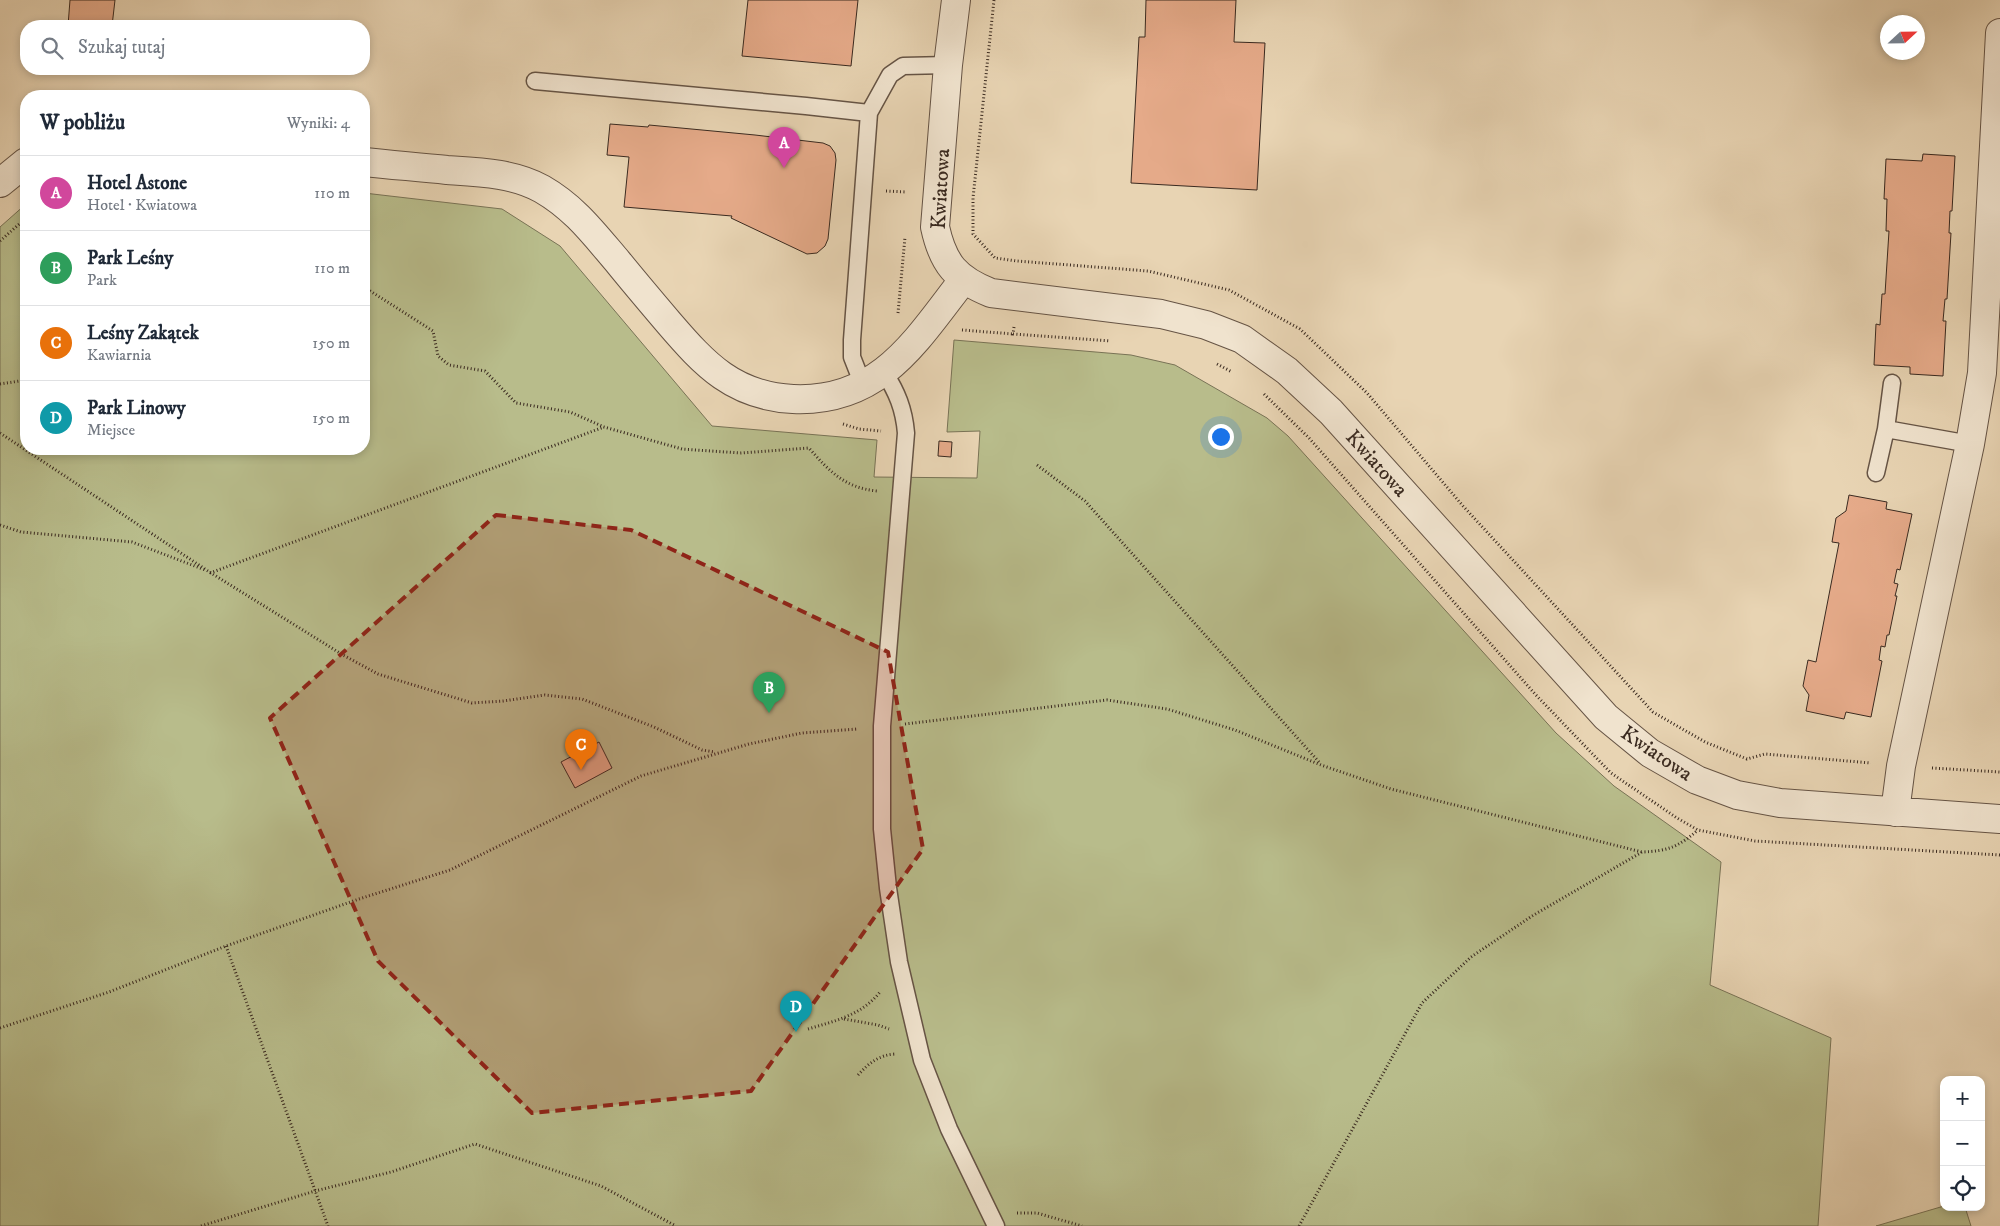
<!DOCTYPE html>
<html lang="pl">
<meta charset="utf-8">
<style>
body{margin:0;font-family:"IM FELL DW Pica",serif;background:#f6f6f7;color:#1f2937}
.controls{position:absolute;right:15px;bottom:15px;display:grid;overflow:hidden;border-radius:10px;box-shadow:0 2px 8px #0003}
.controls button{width:45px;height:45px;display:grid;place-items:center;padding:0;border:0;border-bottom:1px solid #e0e1e3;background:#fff;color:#1f2937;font:25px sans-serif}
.compass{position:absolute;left:1880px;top:15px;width:45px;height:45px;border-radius:50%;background:#fff;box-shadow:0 2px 8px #0003;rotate:68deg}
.you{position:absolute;left:1220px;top:436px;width:18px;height:18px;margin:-12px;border:4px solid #fff;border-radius:50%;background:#1a73e8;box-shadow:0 0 0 8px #1a73e833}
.badge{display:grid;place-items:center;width:32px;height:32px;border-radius:50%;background:#8f2418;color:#fff;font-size:16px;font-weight:700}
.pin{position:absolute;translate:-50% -41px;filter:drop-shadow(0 1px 2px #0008)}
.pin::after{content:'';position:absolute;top:26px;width:18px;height:15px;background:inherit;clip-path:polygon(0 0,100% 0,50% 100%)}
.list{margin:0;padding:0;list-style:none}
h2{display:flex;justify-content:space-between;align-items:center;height:65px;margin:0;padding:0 20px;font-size:21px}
h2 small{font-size:16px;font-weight:400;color:#747a83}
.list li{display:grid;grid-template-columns:32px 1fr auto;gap:15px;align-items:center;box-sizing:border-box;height:75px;padding:0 20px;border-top:1px solid #e0e1e3}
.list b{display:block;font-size:19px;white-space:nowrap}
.list p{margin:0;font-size:16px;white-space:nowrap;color:#747a83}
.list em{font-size:16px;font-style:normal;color:#747a83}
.icon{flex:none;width:28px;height:28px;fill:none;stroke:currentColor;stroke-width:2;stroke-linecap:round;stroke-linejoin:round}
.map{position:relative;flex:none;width:2000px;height:1226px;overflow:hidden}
.search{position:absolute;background:#fff;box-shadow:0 2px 8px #0003;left:20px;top:20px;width:350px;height:55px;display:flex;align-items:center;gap:12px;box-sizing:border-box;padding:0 18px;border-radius:20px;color:#747a83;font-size:19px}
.panel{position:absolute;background:#fff;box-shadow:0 2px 8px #0003;left:20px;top:90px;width:350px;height:365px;border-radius:20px}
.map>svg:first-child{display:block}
</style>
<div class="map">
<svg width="2000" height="1226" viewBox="0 0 2000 1226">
<rect width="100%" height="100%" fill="#e8d4b3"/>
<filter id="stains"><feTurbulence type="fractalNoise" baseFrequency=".004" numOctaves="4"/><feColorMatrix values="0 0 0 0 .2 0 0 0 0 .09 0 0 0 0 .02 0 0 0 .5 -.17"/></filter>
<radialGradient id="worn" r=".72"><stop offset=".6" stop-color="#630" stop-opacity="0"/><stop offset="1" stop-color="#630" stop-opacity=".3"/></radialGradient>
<path fill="#b8bc8b" stroke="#797356" d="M364,193l138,16 58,37 152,180 165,14 -3,37 103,1 3,-47 -33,1 7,-92 177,15 44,10 92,53 21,18 268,297 58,53 107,76 -11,123 121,53 -13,188h-1818v-999l26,-23v245h338z
M1944,1206l21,1 6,19h-95z"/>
<path fill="#e5aa89" stroke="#3a2a20" d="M70,0h45l-3,26h-44z
M748,0h110l-7,66 -109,-10z
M1146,0h90l-2,42 31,1 -8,147 -126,-7 8,-146h6z
M610,124l38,3 1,-2 106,10 68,8 7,3 5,7 1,7 -8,79 -3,7 -8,7 -10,1 -76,-36 1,-2 -108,-9 5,-50 -22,-2z
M1923,154l32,2 -3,55h-2l-1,22h2l-4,66h-2l-2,22h3l-3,55 -33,-2v-7l-36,-2 2,-41 4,1 2,-31h3l4,-63h-3l1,-32h-3l2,-40 36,2z
M939,441l13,1 -1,15 -13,-1z
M1849,495l38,7 -1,7 26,5 -12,56 -3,-1 -3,14 4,1 -3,12h2l-8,39h-2l-2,12 -4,-1 -2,14 3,1 -11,56 -25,-5 -2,7 -38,-8 3,-16 -6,-9 5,-26 8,2 23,-119 -7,-1 4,-24 10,-7z
M599,742l13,26 -37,20 -14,-26z"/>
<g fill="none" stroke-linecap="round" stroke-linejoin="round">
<g stroke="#665445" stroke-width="19">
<path id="lane" d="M535,81l271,25 63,7
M884,372c13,20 20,37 22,61l-24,293v103l6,59 11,74 23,98 27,69 47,97
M863,385l-11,-28v-17l17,-227 21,-38 13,-9 45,-1
M1886,429l84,15
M1876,473l10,-44 6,-46"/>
</g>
<g stroke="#665445" stroke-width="30">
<path id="street" d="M956,0l-8,65 -13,162c8,37 21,52 56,66l170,21 45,11 36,14 45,32 44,41 275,305 44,36 47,27 40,15 43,8 220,16
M364,162c27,3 55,5 83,8 31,2 67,3 95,19 33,19 52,45 76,73 17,21 34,41 51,61 36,42 65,73 124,76 88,4 124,-60 171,-120
M0,183l26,-21
M1895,812l6,-46 69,-322 12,-71 18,-340"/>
</g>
<path stroke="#3a2a20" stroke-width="3" stroke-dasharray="1 2.5" stroke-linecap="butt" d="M994,0l-21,198v36l22,24 22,3 131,10 81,19 71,39 67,64 96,113 190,206 52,30 42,17 18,-5 106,9
M886,191l21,1
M0,241l26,-23
M364,287l69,44 5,25 11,9 36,6 31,32 54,9 34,15 78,22 58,4 69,-5c20,23 36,40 68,43
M898,313l7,-76
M1014,327l-1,7 97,7
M962,330l51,4
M1217,364l15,8
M0,384l26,-4
M1264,394l45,44 226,256 47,49 29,30 66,45 21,12 57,11 245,14
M843,424l16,5 22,2
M0,433l211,140 132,82 35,19 94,29 31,-2 42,-6 37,4 72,28 48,23 13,2
M1037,465l48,36 234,261
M0,525l21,7 111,10 73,28
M210,573l394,-146
M905,724l202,-24 60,9 68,21 86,35 70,24 251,63
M1932,768l68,4
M226,946l102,280
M844,1019l34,6 11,4
M0,1028l109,-36 117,-46 133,-47 91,-29 191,-94 108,-32 53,-11 55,-4
M808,1029c27,-8 54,-14 72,-37
M858,1075c11,-12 21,-20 37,-21
M1017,1213h20l45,13
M201,1226l114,-35 76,-19 84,-28 126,42 75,40
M1299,1226l123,-223 49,-46 61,-41 110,-64c26,-1 36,-5 56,-22"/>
<use href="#lane" stroke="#f0e3ce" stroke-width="16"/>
<use href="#street" stroke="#f0e3ce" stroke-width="28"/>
</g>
<path fill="#8f2418" fill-opacity="0.2" stroke="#8f2418" stroke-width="4" stroke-dasharray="10 6" stroke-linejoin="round" d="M496,515l135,15 257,122 35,197 -172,242 -219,22 -154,-152 -108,-243z"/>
<g text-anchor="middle" stroke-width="4" stroke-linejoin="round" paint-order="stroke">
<g font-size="21" fill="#3a2a20" stroke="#f0e3ce">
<text transform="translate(940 189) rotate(-87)" y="7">Kwiatowa</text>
<text transform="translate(1377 463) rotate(48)" y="7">Kwiatowa</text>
<text transform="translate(1657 753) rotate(34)" y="7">Kwiatowa</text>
</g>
</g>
<rect width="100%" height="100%" filter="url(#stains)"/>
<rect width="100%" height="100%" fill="url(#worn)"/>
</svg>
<div class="controls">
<button>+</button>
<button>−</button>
<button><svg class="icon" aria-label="locate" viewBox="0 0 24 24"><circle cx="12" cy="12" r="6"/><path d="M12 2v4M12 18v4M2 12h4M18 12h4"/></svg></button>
</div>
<svg class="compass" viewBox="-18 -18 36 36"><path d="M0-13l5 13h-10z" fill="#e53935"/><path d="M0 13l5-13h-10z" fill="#747a83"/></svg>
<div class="you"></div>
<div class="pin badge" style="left:784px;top:168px;background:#d1479c">A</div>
<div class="pin badge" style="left:769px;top:713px;background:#2e9e5b">B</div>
<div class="pin badge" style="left:581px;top:770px;background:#e8710a">C</div>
<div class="pin badge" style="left:796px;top:1032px;background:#0f9aa8">D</div>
<div class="search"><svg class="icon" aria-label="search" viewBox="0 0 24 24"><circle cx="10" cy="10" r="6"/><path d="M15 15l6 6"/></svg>Szukaj tutaj</div>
<section class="panel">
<h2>W pobliżu<small>Wyniki: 4</small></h2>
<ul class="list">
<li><span class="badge" style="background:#d1479c">A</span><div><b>Hotel Astone</b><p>Hotel · Kwiatowa</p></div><em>110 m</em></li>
<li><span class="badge" style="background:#2e9e5b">B</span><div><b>Park Leśny</b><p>Park</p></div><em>110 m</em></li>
<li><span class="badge" style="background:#e8710a">C</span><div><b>Leśny Zakątek</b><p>Kawiarnia</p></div><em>150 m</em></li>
<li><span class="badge" style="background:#0f9aa8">D</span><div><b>Park Linowy</b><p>Miejsce</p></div><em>150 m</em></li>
</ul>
</section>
</div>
